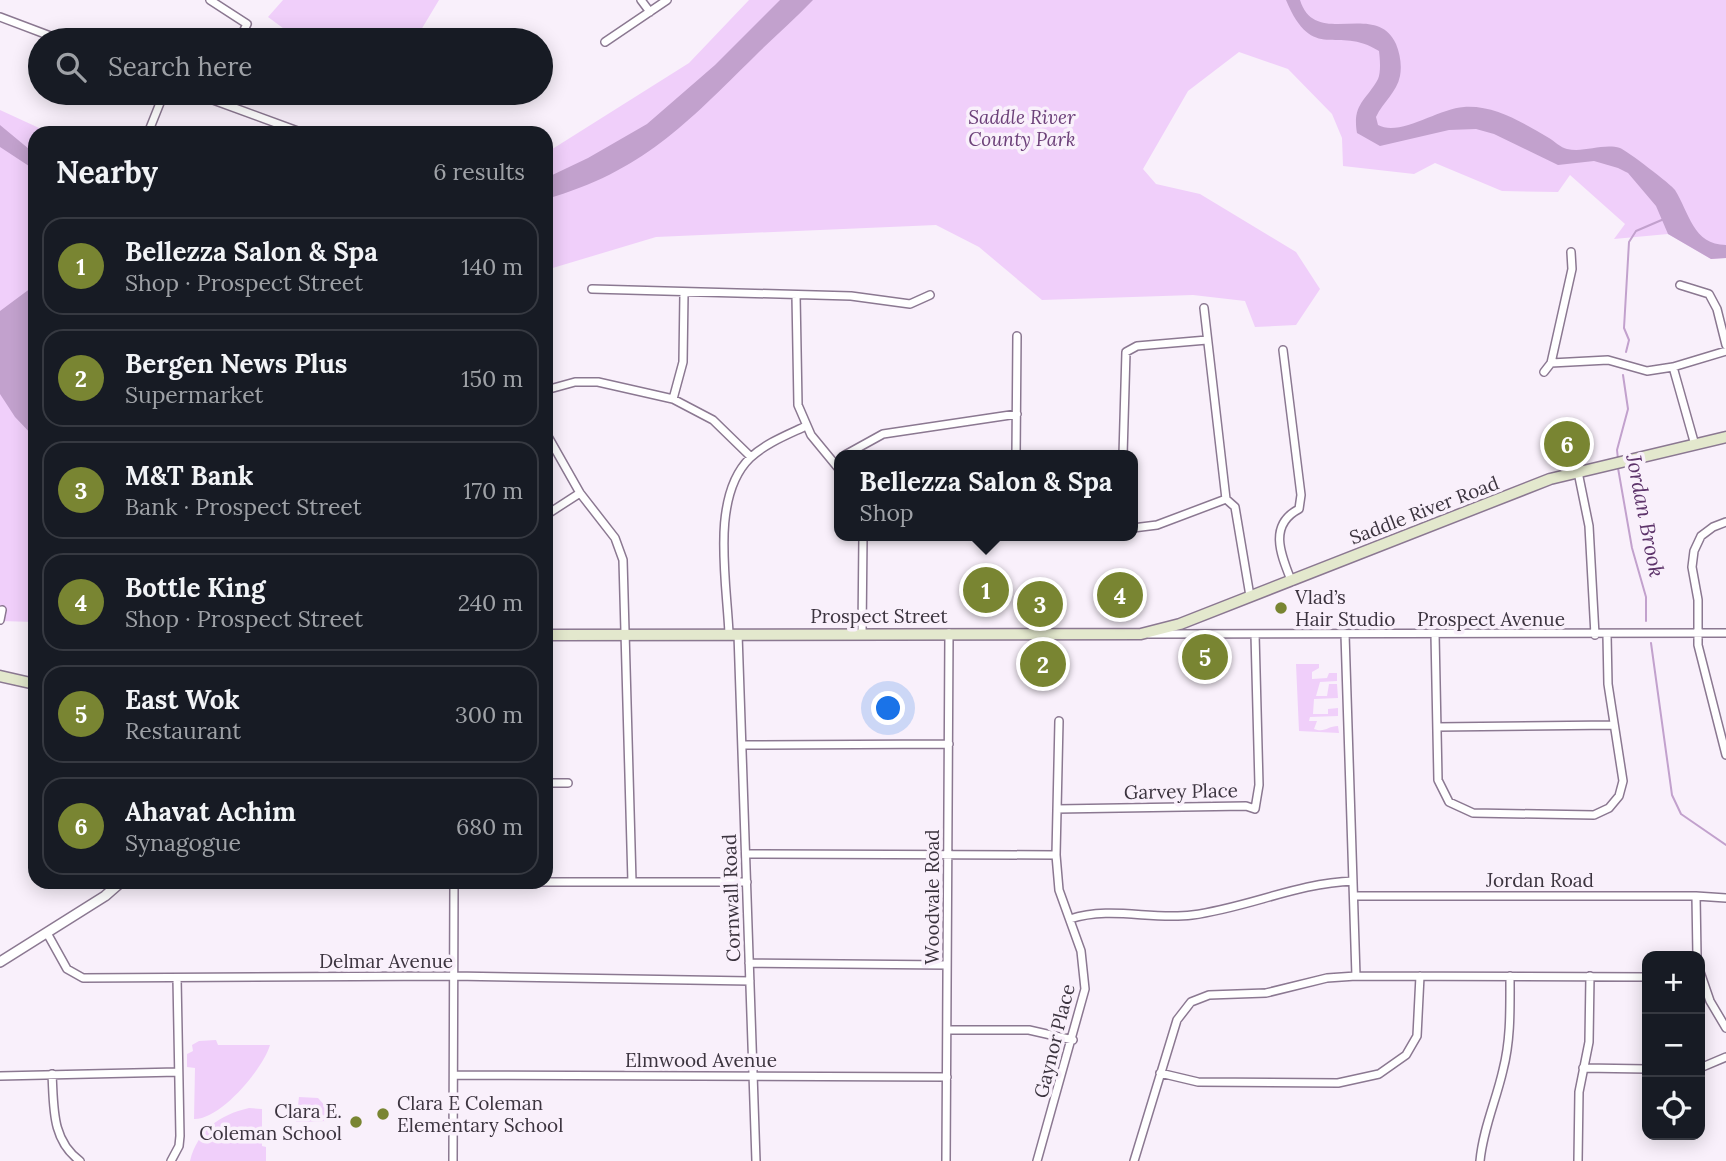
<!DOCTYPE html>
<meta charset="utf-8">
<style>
body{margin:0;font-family:Lora,serif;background:#20242c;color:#f1f3f6}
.controls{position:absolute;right:21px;bottom:21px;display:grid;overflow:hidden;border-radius:14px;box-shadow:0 4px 18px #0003}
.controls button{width:63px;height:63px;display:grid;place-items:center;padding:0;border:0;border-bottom:2px solid #363941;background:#171b24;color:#f1f3f6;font:35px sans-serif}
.you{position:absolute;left:889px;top:709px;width:24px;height:24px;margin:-18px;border:5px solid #fff;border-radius:50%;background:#1a73e8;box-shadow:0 0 0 10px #1a73e833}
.badge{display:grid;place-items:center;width:46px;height:46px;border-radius:50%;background:#798532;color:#fff;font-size:23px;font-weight:700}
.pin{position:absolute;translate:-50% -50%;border:4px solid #fff;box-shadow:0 2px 7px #0006}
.popup{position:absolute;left:834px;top:450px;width:304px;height:91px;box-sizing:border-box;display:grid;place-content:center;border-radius:14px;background:#171b24;filter:drop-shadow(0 2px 5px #0005);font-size:23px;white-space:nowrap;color:#9ea1a6}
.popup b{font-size:26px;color:#f1f3f6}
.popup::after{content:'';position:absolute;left:50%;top:100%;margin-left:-14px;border:14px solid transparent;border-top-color:#171b24}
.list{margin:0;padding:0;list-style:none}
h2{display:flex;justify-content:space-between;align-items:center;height:91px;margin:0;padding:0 28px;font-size:30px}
h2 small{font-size:23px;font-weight:400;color:#9ea1a6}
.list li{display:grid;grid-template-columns:46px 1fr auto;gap:21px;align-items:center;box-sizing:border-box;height:98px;margin:0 14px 14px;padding:0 14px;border:2px solid #363941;border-radius:21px}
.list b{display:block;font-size:26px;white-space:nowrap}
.list p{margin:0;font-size:23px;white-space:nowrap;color:#9ea1a6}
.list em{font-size:23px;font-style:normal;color:#9ea1a6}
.icon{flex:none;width:38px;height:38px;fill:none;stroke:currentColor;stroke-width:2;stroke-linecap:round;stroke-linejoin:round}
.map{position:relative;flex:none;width:1726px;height:1161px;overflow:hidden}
.search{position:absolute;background:#171b24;box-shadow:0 4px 18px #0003;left:28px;top:28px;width:525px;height:77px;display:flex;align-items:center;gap:18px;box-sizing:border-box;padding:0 24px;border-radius:38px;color:#9ea1a6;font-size:26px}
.panel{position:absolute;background:#171b24;box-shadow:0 4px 18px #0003;left:28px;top:126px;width:525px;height:763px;border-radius:21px}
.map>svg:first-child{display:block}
</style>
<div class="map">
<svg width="1726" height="1161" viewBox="0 0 1726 1161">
<rect width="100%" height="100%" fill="#f9f0fb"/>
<path fill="#f0cffa" d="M283,0h156l-18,30 -12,10h-110l-31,-23z
M749,0h977v258l-15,1 -43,-25 -54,5 11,-15 -55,-49 -12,17 -56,-1 -67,-28 -21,11 -71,-8 -1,-28 -10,-24 -44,-45 -49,-17 -51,39 -45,78 13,15 44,10 96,58 24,37 -24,36 -41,2 -10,-26 -52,-6 -151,5 -63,-53 -43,-22 -280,12 -110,33v-117l143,-90z
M0,110l50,23h-15v489l-35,-1z
M1296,664h23v4l-7,4v7l15,-1 2,-5h8v8l-17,1 -4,14h11l2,-12h8l1,14 -24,1 -1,15h15v-5l10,-1v8l-28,1 -1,4h8l-3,8c11,4 14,-3 24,-3l1,7 -40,-2z
M216,1040l2,5h52c-7,24 -50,75 -76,74l1,-51 -8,-1v-13l6,-3 -1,-6 7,-4z
M299,1097l19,1 9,10v13l-31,1z
M249,1108l13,1v37l4,1v14h-76c8,-31 29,-46 59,-53z"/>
<path fill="#c2a1cd" d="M780,0h33c-19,20 -39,37 -58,56 -68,67 -113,116 -209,143v-21l42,-20 59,-34 68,-59z
M1286,0h14c15,49 76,0 96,44 4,10 6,21 4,32 -3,16 -17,26 -24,41l2,8c22,12 59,-16 86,-18 31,-2 59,16 85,31 5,3 12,10 18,11 17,4 36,-6 53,-1 6,2 52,37 55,42 14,22 18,55 51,55v13l-15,1 -43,-25 -12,-28 -28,-33 -10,-5 -24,-7 -36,4 -64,-31 -18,-5 -27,1 -69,16 -23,-13c-5,-29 9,-32 21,-54 3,-7 2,-20 1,-28 -42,-27 -66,14 -93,-51z
M0,125l35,29v16l-35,-23z
M35,285v153l-20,-21 -15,-23v-83z"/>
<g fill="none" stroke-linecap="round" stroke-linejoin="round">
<path stroke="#c2a1cd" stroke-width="2" d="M1626,352l3,-12 -5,-12 5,-86 7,-11 28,-12
M1618,459l-1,-9 11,-41 -5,-34
M1618,468l14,80 14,49v24
M1651,643l21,152 9,19 45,31"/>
<g stroke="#8b7891" stroke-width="10">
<path id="minor" d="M210,0l37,24 -8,16
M641,0l9,12
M0,17l61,23
M605,42l62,-42
M194,93l109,40
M148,133l16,-40
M1680,285l29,9 8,15 9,36
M592,289l259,7 59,8 20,-9
M796,295l2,110 13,30 28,34
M1204,308l22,191 9,8 15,89
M1283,350l18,145 -2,14c-31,16 -18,46 -8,71
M1551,363l57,-3 39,11 26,-4 53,-16
M1673,367l22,78
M1544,372l7,-9 21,-94 -1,-17
M546,390l29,-8h23l75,17 40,21 38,37
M673,399l10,-37 1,-69
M546,433l34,60 35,45 8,22 9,322
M845,455l38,-21 134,-20
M1016,455l1,-119
M1123,455l3,-103 11,-6 70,-6
M1578,472l11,54 6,109
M546,515l34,-22
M1726,522l-13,5 -12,9 -7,15 -2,16 6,33v45l28,110
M1133,528l24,-3 69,-26
M0,620l2,-10
M862,633l1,-97
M729,634c-2,-52 -19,-137 21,-176 16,-15 37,-23 56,-32
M738,634l18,527
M1149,634l577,-1
M1345,634l11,342
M1435,634l3,146 11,22 24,11 121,2 15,-7 10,-12 4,-15 -15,-97 -1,-49
M1437,727l177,-2
M742,745l207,-1
M546,783h22
M1057,809l189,-3 9,3 4,-24 -4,-151
M746,854l310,1
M435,882h312
M1354,896h342l30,2
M1696,896l1,60
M1070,919c41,-13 80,1 122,-4 55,-7 105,-32 161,-34
M47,933l20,36 16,9 370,-2 297,5
M749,963l198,2
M1700,972l10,29 16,27
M947,1030h82l44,10
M1583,1068l64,1
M1700,1068l26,-11
M1160,1073l38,9 140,1 41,-9 27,-19 11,-19 3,-60
M52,1074c2,32 -1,66 28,87
M454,1075l493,2
M0,1076l178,-4
M171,1161l8,-15 1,-10 -3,-158
M453,1161l1,-279
M946,1161l3,-528
M1037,1161l48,-172 -4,-38 -22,-61 -3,-35 3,-134
M1134,1161l43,-141 14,-18 18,-7 57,-2 61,-15 29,-2 291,1
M1480,1161c3,-32 16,-60 23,-91 8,-31 7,-62 7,-94
M1578,1161l1,-69 10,-50 1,-66"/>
</g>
<g stroke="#8b7891" stroke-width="12">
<path id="tertiary" d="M0,962l105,-66 16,-14"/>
</g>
<g stroke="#8b7891" stroke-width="13">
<path id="secondary" d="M546,635l595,-1 39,-10 370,-145 176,-42
M0,676l35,8"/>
</g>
<use href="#minor" stroke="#fff" stroke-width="7"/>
<use href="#tertiary" stroke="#fff" stroke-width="9"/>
<use href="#secondary" stroke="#e3e8cd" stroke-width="10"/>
</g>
<g fill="#798532" stroke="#f9f0fb" stroke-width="2.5">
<circle cx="1281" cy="608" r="7"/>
<circle cx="383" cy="1114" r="7"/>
<circle cx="356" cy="1122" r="7"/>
</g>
<g text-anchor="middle" stroke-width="7" stroke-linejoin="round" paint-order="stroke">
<g font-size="19" font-style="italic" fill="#6c4079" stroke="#f9f0fb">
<text x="1022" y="124">Saddle River<tspan x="1022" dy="22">County Park</tspan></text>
</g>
<g font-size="19" fill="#3c343f" stroke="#f9f0fb">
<text transform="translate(1424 510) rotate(-21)" y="7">Saddle River Road</text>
<text x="879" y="623">Prospect Street</text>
<text x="1491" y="626">Prospect Avenue</text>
<text transform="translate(1181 791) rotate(-1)" y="7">Garvey Place</text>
<text x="1540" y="887">Jordan Road</text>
<text transform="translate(932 897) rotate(-90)" y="7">Woodvale Road</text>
<text transform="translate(731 898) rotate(-92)" y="7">Cornwall Road</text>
<text x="386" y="968">Delmar Avenue</text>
<text transform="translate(1054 1041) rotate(-76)" y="7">Gaynor Place</text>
<text x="701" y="1067">Elmwood Avenue</text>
</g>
<g font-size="19" fill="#3c343f" stroke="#f9f0fb" text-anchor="start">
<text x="1295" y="604">Vlad’s<tspan x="1295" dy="22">Hair Studio</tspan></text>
<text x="397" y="1110">Clara E Coleman<tspan x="397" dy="22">Elementary School</tspan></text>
<text x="342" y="1118" text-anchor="end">Clara E.<tspan x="342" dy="22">Coleman School</tspan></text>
</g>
<g font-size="21" font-style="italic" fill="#5d336a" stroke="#f9f0fb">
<text transform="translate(1645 516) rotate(79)" y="7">Jordan Brook</text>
</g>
</g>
</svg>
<div class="controls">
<button>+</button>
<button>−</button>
<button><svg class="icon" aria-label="locate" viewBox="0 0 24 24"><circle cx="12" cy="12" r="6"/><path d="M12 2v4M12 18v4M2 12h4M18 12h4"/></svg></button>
</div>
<div class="you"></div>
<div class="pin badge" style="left:986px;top:590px">1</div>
<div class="popup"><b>Bellezza Salon &amp; Spa</b>Shop</div>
<div class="pin badge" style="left:1043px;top:664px">2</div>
<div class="pin badge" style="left:1040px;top:604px">3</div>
<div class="pin badge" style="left:1120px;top:595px">4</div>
<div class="pin badge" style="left:1205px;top:657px">5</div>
<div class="pin badge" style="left:1567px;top:444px">6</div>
<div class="search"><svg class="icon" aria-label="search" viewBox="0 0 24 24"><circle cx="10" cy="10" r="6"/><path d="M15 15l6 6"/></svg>Search here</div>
<section class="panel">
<h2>Nearby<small>6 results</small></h2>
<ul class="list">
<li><span class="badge">1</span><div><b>Bellezza Salon &amp; Spa</b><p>Shop · Prospect Street</p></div><em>140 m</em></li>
<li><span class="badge">2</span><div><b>Bergen News Plus</b><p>Supermarket</p></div><em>150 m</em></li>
<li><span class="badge">3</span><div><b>M&amp;T Bank</b><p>Bank · Prospect Street</p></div><em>170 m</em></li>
<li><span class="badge">4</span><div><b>Bottle King</b><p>Shop · Prospect Street</p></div><em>240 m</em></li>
<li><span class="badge">5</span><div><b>East Wok</b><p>Restaurant</p></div><em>300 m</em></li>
<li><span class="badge">6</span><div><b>Ahavat Achim</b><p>Synagogue</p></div><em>680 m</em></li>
</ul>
</section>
</div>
